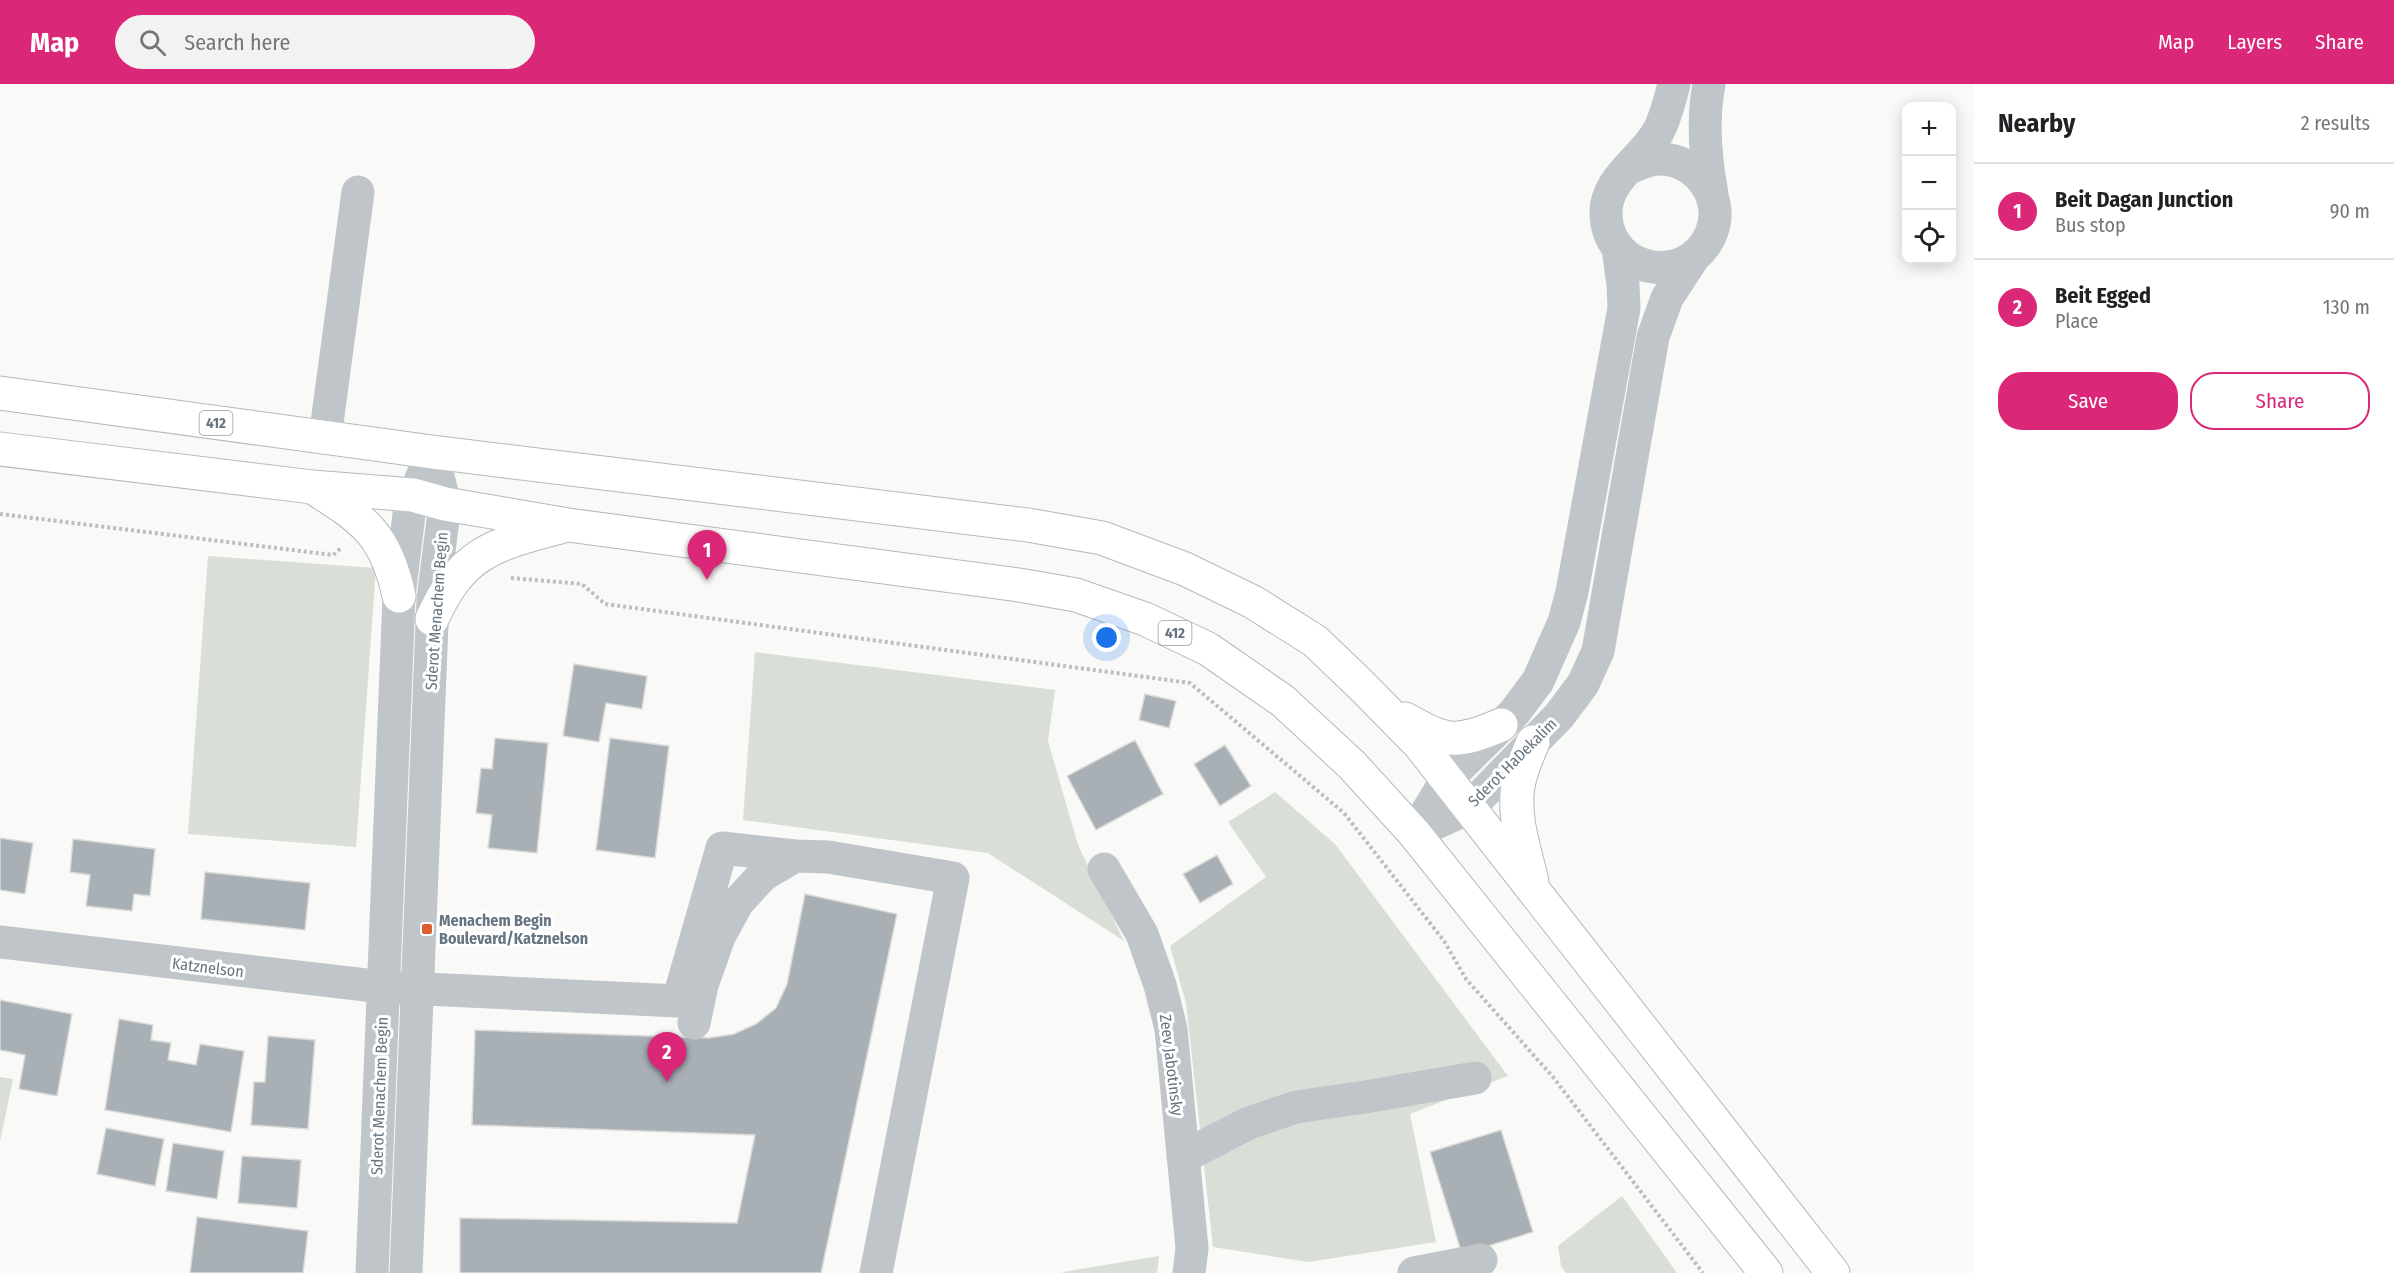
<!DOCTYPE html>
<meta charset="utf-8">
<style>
body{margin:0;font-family:"Fira Sans Condensed",sans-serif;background:#f2f2f2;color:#202124}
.controls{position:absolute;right:18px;top:18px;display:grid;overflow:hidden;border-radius:12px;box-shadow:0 3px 15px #0003}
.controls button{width:54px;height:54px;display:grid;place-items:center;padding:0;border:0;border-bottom:2px solid #e0e0e0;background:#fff;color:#202124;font:30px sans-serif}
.you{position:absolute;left:1107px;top:554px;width:21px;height:21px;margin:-15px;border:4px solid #fff;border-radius:50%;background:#1a73e8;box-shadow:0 0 0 9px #1a73e833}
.badge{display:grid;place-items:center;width:39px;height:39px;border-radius:50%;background:#db2777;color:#fff;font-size:20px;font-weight:700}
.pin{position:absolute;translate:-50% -50px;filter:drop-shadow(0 2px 3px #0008)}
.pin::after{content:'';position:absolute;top:32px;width:21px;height:18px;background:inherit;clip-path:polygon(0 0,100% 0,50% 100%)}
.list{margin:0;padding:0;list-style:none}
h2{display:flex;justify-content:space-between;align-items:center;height:78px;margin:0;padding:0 24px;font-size:26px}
h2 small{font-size:20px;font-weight:400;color:#757577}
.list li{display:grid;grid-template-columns:39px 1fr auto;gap:18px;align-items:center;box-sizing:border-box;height:96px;padding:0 24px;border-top:2px solid #e0e0e0}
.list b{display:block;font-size:22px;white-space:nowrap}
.list p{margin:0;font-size:20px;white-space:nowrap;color:#757577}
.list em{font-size:20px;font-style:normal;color:#757577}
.actions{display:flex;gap:12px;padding:18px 24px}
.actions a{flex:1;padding:14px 0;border:2px solid #db2777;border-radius:24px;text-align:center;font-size:21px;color:#db2777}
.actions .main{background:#db2777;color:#fff}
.icon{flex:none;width:33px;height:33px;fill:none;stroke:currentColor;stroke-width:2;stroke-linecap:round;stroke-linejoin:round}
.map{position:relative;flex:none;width:1974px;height:1189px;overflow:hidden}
header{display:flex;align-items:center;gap:36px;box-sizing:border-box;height:84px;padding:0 30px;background:#db2777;color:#fff}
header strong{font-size:28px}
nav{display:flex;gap:33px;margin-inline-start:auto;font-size:21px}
.search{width:420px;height:54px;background:#f2f2f2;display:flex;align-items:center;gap:15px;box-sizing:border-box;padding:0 21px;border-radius:33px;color:#757577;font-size:22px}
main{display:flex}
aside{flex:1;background:#fff}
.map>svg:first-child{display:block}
</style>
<header>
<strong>Map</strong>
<div class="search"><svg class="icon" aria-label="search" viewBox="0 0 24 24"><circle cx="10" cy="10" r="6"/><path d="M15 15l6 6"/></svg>Search here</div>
<nav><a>Map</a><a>Layers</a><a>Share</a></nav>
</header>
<main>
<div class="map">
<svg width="1974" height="1189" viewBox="0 0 1974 1189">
<rect width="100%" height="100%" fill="#f9f9f7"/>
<path fill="#d9ded7" d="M208,472l168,12 -20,279 -168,-13z
M755,568l300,38 -7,51 30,104 46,96 -136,-88 -245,-33z
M1275,708l60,52 173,232 -98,38 26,128 -127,20 -96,-15 -27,-244 -16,-57 96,-69 -38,-55z
M0,993l13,2 -13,62z
M1622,1112l55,77h-111l-5,-7 -3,-20z
M1159,1172l-2,17h-94v-1z"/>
<path fill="#a8b0b6" stroke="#dbdbd9" stroke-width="1.5" d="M574,580l73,12 -5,33 -36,-6 -7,39 -36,-6z
M1145,610l31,7 -7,27 -30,-8z
M495,654l53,5 -11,110 -49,-5 4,-33 -16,-2 5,-45 11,1z
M610,654l59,8 -14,112 -59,-8z
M1135,656l28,54 -67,36 -29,-54z
M1225,661l26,41 -31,20 -26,-42z
M0,754l33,5 -8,51 -25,-4z
M73,755l82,10 -5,47 -16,-2 -2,17 -46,-5 4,-31 -20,-3z
M1217,771l16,29 -33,19 -17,-29z
M205,788l105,11 -5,47 -104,-11z
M805,810l92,20 -76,359h-361v-55l277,5 18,-88 -283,-10 3,-95 234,8 25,-4 22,-10 20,-16 11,-24z
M0,916l72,14 -15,82 -38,-7 6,-34 -25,-5z
M119,935l34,6 -2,15 20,3 -3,17 28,5 4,-21 44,7 -13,81 -126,-22z
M268,952l47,4 -7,89 -57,-4 3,-43h11z
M106,1044l58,11 -9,47 -58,-12z
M1501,1046l32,102 -71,22 -32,-102z
M173,1059l51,8 -7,48 -51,-8z
M242,1072l59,4 -4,48 -59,-5z
M197,1133l111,14 -5,42h-113z"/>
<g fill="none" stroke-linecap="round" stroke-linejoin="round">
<g stroke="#b4b9bd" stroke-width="35">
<path id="major" d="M0,309l432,59 596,73 74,13 83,31 68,33 62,39 46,44 59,60 413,528
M0,365l312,38 101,8 32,9 123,21 451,60 57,10 69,24 63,30 75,52 69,64 62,68 352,440
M314,404c50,32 72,46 85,108
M432,535c30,-67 61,-74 128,-92
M1405,635c43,24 50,25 96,6
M1532,798c-6,-28 -17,-58 -15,-87 1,-18 9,-36 16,-53"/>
</g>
<path stroke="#bbbec1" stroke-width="4" stroke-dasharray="3 3" stroke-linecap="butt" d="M0,430l333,41 8,-7
M511,494l71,6 23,20 585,79 154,130 100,128 22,38 87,98 150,196"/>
<path stroke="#c0c5c9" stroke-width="33" d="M1709,0c-7,37 -4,73 3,110
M1630,84c10,-5 19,-9 30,-9 39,0 67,42 50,77 -25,52 -102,36 -104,-21 -2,-35 36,-55 52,-83 8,-15 12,-32 16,-48
M325,354l33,-246
M1414,749l55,-25 90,-92 24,-32 15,-33 55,-314 14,-39 26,-40
M1414,749l33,-54 67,-66 24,-32 26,-59 8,-30 52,-284 -1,-23 -5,-38
M1104,785l38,65 18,51 11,44 21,219 -3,25
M0,858l383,45 295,14 44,-153 73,8
M694,939l8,-38 17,-48 19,-35 25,-27 32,-19 33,1 125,21 -77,395
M1183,1073l66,-34 47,-16 69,-10 110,-19
M372,1189l27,-677 11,-90 22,-54
M406,1189l27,-674 12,-95 -7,-27
M1414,1189l67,-13"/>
<use href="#major" stroke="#fff" stroke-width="33"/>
</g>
<rect fill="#dc5e35" stroke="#fff" stroke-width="2" x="421" y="839" width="12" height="12" rx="3"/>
<g text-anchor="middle" stroke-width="6" stroke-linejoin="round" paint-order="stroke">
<g fill="#fff" stroke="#949ea7" stroke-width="1.5">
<rect x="199.5" y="327" width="33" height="24" rx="4.5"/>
<rect x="1158.5" y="537" width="33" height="24" rx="4.5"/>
</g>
<g font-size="15" font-weight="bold" fill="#667581">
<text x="216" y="344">412</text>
<text x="1175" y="554">412</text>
</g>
<g font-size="16" fill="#667581" stroke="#fff">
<text transform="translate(436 527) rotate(-86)" y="6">Sderot Menachem Begin</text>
<text transform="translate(1512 678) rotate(-45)" y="6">Sderot HaDekalim</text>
<text transform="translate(208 883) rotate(7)" y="6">Katznelson</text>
<text transform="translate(1172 981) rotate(83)" y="6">Zeev Jabotinsky</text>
<text transform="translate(379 1012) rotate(-88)" y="6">Sderot Menachem Begin</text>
</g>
<g font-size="16" font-weight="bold" fill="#667581" stroke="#fff" text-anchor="start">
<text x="439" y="842">Menachem Begin<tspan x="439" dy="18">Boulevard/Katznelson</tspan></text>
</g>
</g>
</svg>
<div class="controls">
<button>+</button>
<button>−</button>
<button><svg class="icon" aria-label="locate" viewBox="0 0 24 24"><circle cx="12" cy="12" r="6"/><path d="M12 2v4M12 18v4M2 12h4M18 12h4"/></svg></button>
</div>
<div class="you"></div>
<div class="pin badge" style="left:707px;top:496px">1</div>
<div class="pin badge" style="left:667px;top:998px">2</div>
</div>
<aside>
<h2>Nearby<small>2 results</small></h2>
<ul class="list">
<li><span class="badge">1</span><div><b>Beit Dagan Junction</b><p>Bus stop</p></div><em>90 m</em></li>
<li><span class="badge">2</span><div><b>Beit Egged</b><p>Place</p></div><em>130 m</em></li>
</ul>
<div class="actions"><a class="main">Save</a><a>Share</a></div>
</aside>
</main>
